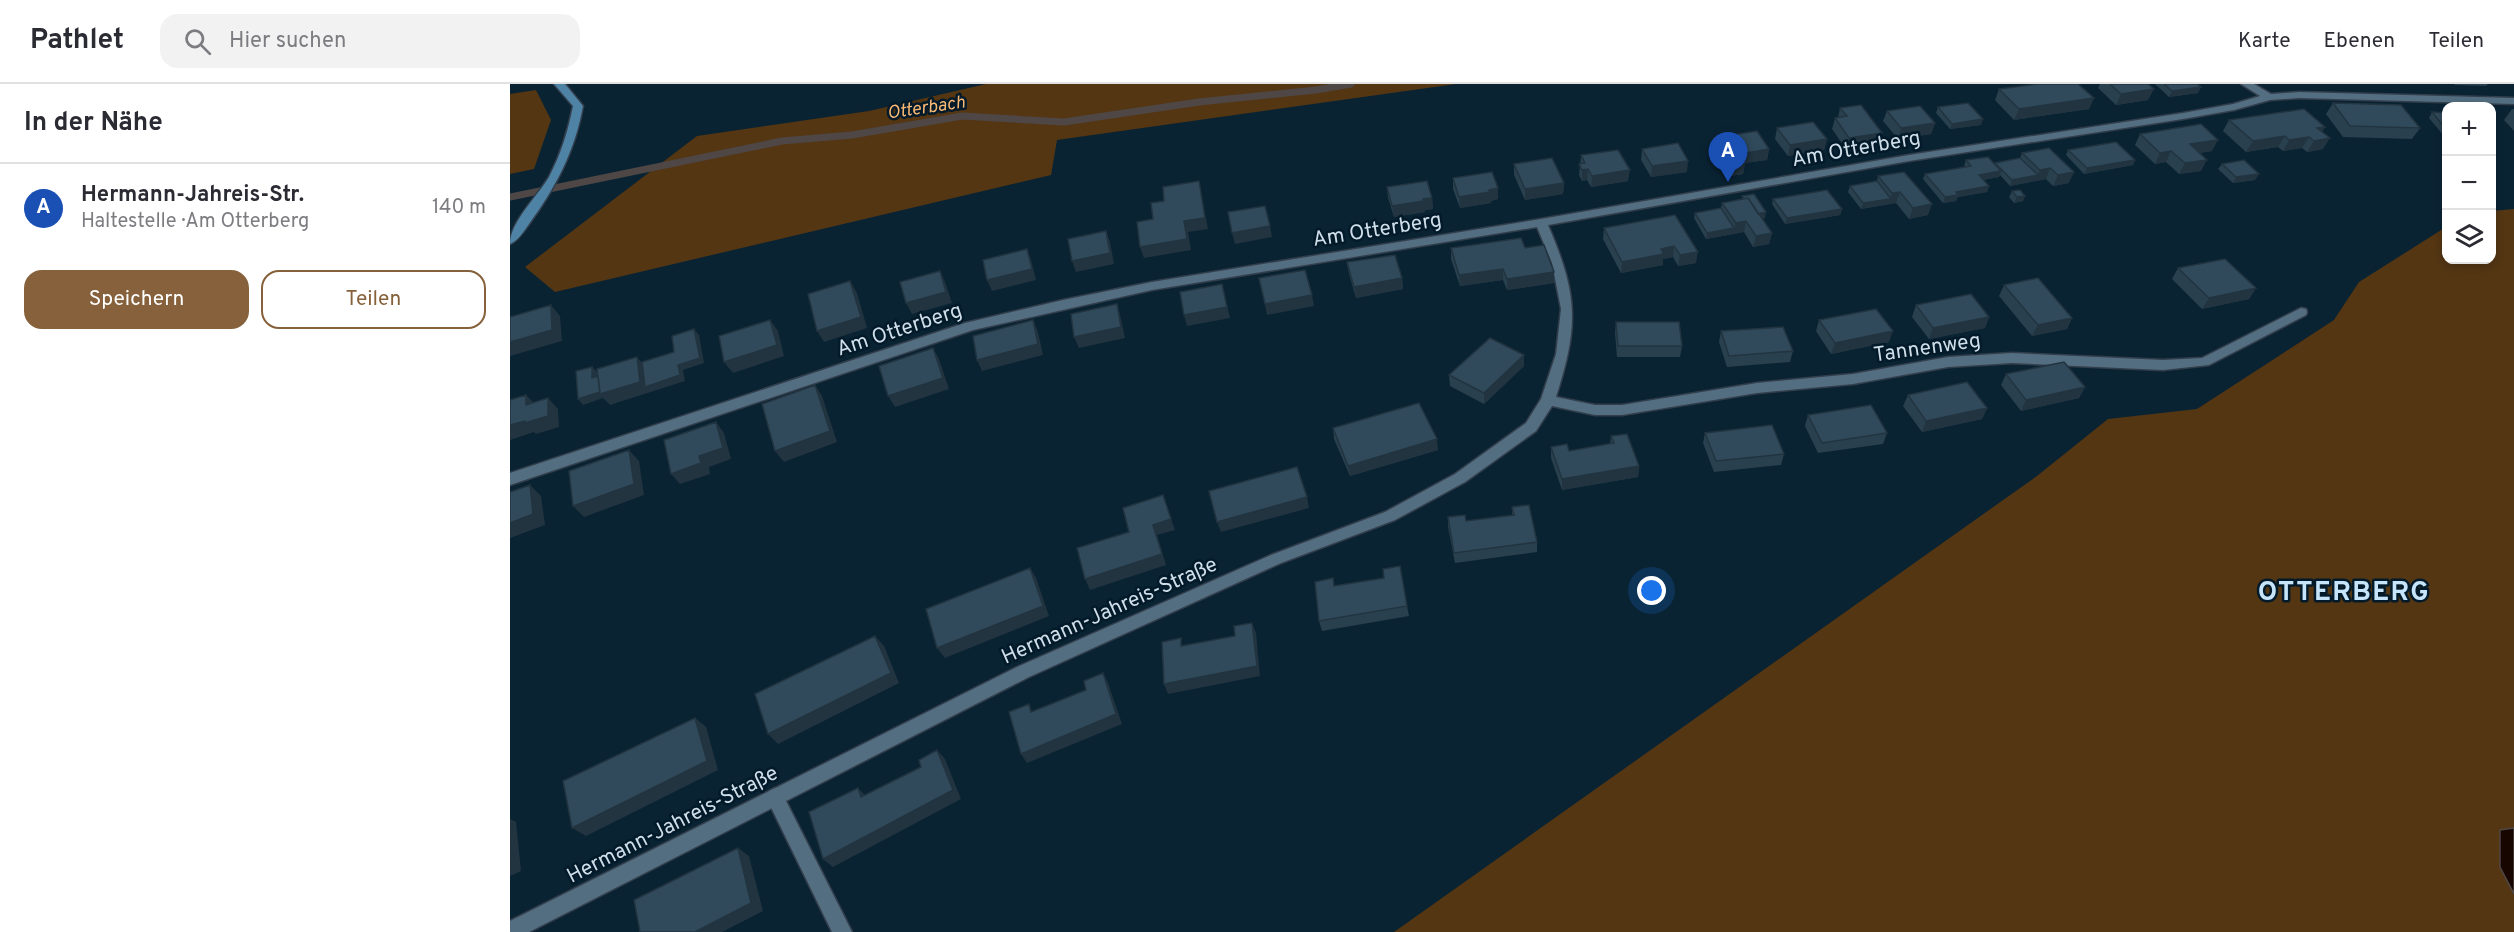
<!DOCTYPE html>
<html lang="de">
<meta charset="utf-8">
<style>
body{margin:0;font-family:Overpass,sans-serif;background:#f2f2f3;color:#2b2b33}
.controls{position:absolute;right:18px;top:18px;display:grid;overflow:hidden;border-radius:12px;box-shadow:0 3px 9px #0003}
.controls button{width:54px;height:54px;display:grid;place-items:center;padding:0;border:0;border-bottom:2px solid #e1e1e2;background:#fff;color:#2b2b33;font:30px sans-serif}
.you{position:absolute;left:1142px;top:507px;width:21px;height:21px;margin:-15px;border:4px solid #fff;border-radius:50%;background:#1a73e8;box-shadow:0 0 0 9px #1a73e833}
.badge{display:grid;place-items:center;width:39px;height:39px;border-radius:50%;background:#86613b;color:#fff;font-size:20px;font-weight:700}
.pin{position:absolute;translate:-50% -50px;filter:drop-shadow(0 2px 3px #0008)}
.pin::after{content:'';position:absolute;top:32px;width:21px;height:18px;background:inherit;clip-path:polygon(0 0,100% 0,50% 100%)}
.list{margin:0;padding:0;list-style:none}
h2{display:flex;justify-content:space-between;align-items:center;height:78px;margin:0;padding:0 24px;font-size:26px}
h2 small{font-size:20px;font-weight:400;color:#7c7c81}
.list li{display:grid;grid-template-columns:39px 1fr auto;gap:18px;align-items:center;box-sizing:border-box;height:90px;padding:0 24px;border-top:2px solid #e1e1e2}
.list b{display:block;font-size:22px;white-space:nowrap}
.list p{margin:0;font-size:20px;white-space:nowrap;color:#7c7c81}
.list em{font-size:20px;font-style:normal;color:#7c7c81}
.actions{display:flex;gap:12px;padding:18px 24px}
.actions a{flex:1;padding:14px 0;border:2px solid #86613b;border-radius:18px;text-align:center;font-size:21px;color:#86613b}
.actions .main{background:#86613b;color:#fff}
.icon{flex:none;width:33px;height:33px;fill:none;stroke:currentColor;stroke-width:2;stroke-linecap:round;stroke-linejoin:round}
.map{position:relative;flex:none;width:2004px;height:848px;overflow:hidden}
header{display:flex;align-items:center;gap:36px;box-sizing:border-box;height:84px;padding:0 30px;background:#fff;border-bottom:2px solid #e1e1e2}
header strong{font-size:28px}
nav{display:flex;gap:33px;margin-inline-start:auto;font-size:21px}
.search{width:420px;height:54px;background:#f2f2f3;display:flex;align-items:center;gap:15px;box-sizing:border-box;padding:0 21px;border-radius:18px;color:#7c7c81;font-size:22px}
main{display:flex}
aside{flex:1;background:#fff}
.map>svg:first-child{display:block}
</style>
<header>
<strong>Pathlet</strong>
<div class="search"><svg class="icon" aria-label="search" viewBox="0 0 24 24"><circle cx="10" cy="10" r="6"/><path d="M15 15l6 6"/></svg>Hier suchen</div>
<nav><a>Karte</a><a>Ebenen</a><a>Teilen</a></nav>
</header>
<main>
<aside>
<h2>In der Nähe<small></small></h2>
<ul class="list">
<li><span class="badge" style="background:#1a4fb4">A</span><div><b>Hermann-Jahreis-Str.</b><p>Haltestelle · Am Otterberg</p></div><em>140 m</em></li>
</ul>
<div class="actions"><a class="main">Speichern</a><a>Teilen</a></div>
</aside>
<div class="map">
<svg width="2004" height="848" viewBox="0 0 2004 848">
<rect width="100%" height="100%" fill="#0a2333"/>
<path fill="#543613" d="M476,0h470l-399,56 -6,35 -496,117 -30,-25 172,-131 172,-25z
M26,6l15,30 -17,49 -24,5v-80z
M2004,125v723h-1120l643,-456 71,-57 89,-10 137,-89 25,-38 87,-55v33h46v-49z"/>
<path fill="#170600" stroke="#4e4746" stroke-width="1.5" d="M2004,744v66l-14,-27v-37z"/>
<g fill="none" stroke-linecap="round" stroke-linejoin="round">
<path stroke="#4e4746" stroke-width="7" d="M0,113l272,-56 70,-6 110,-19 102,6 135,-20 117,-12 35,-6"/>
<g stroke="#323e4c" stroke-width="3">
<path id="lane" d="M1791,224l5,1 1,3 -1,3 -97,50 -46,5 -7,-5 7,-5 39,-2z
M265,704l6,3 71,141h-20l-66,-135 3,-6z"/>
</g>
<g stroke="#323e4c" stroke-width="3">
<path id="street" d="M1731,0h13l17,10 28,-2 215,6v6l-215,-6 -29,2 -36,10 -51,9 -274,42 -361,64c30,70 31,100 8,172l39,8h27l135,-22 96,-9 95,-17 64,-4 151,7 7,5 -7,5 -151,-7 -64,4 -95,17 -96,9 -135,22h-27l-43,-9 -16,25 -71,51 -70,38 -114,43 -252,114 -500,255h-19v-11l507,-254 254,-112 114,-43 70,-38 71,-51 15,-24 15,-45 5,-45 -9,-46 -15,-36 -385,63 -179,40 -463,155v-12l455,-150 98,-23 89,-18 389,-63 368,-64 274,-42 50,-9 27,-8z"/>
</g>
<g stroke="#323e4c" stroke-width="3">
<path id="secondary" d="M44,0h11l18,22c-8,45 -27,81 -54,118 -5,7 -11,17 -19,20 0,-22 27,-47 39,-67 12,-23 19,-46 24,-71z"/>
</g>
<use href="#lane" fill="#536e81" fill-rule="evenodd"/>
<use href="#street" fill="#536e81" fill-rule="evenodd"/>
<use href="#secondary" fill="#4e83a5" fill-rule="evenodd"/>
</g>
<path fill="#29404e" d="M1590,0h48v16l-32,5 -18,-17z
M1645,0h42l1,9 -29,4z
M1944,0h34l-2,2 -31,-1z
M1489,5l95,9 -5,11 -75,11 -19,-20z
M1823,19l87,25 -8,11 -69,-2 -17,-23z
M1428,23l43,18 -31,4 -14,-16z
M1330,24l42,25 -3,11 -33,5 -14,-20 3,-11h3z
M2002,25h2v22l-10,-11z
M1377,27l48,12 -4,11 -33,5 -15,-18z
M1922,28l14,1v23h-2l-15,-18z
M1719,36l96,7 -3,5 1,17 -16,3 -5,-4 -19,3 -5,-4 -32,5 -23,-21z
M1267,44l50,11 -3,11 -36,6 -13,-17z
M1630,50l72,17 -13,2 2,18 -22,3 -13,-12 -11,2 -20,-19z
M1204,54l55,11 -2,11 -22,3 -2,11 -13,2 -18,-27z
M1539,64l20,35 -16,3 -7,-7 -36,7 -10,-11 -1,2 -16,3 6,6 -2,6 -29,5 -2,4 -13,2 -20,-24 2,-5 40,-7 -1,-1 2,-6 29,5v-2l25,-5 2,-5z
M1132,65l45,23 -36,5 -10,-17z
M1558,66l67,10 -2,5 -49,9 -18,-19z
M1071,71l47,26 -37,6 -4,-7 -5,1 -3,-6z
M1004,80l50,19 -1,11 -38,6 -11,-25z
M1712,80l33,16 -22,3 -15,-14z
M1394,88l24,43 -19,4 -13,-16 -35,6 -13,-17 2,-6 27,-5 1,-5z
M943,94l45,10v11l-7,2v2l-31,5 -7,-19z
M877,103l45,11 1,11 -8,1v2l-31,5 -6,-19z
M1502,107l13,5 -2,5 -9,2 -5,-6z
M1232,112l23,22 -3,1 10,14 -3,11 -16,3 -9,-15 -38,7 -12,-21 1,-5 26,-5 1,-5 20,-4z
M1263,115l69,10 -2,6 -55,9 -13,-20z
M1165,131l21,48 -18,3 -5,-9 -10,2v6l-42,8 -18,-34 1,-11z
M941,164h74l29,24v11l-47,7 -4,-10 -43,6 -9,-27z
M837,178l55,16 1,11 -47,9 -7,-24z
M1668,184l78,20 -7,11 -47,10 -30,-30z
M1494,201l68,33 -5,11 -35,7 -33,-40z
M1406,221l73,12 -4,11 -56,11 -17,-22z
M1309,236l70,22 -58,12 -15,-23z
M1106,238l66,24 -2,11h-63l-2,-24z
M1211,247l72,20 -3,11 -63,5 -8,-25z
M1014,282l-40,38 -34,-18 -1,-11z
M1496,290l79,13 -6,11 -58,13 -20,-26z
M1398,311l79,13 -5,11 -60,13 -19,-26z
M1298,331l79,18 -4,11 -65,9 -13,-27z
M823,344l105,22 -88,26 -16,-37z
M1195,349l79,21 -3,11 -67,7 -11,-29z
M1101,352l28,30 -1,11 -76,13 -11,-32v-11l18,4 41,-7z
M1002,423l25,35v10l-82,11 -7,-36v-10l18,4 46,-5z
M874,494l23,28 2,10 -87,15 -3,-10 15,-35z"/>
<path fill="#223440" d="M1691,3l-3,6 -29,4 3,-6z
M1644,5l-6,11 -32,5 5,-11z
M1584,14l-5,11 -75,11 5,-11z
M1473,35l-2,6 -31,4 2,-5z
M1425,39l-4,11 -33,5 3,-11z
M1815,43l-6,11 -8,1 6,-11z
M1372,49l-3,11 -33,5 3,-11z
M1775,52l-7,11 -32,5 7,-11z
M1799,53l-7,11 -19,3 6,-11z
M1820,54l-7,11 -16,3 7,-11z
M1317,55l-3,11 -36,6 2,-11z
M1708,56l-6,11 -28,4 6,-11z
M1259,65l-2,11 -22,3 -2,11 -13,2 2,-11 8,-11z
M1661,67l-5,11 -11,2 5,-11z
M1625,76l-2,5 -49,9 3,-6z
M1697,76l-6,11 -22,3 6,-11z
M1178,77l-1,11 -36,5 1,-11z
M1540,84l-4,11 -36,7 2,-6 26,-5 2,-5z
M1078,85l-1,11 -5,1v-11z
M1120,86l-2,11 -37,6 1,-11z
M1491,87l-2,6 -22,4 2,-6z
M1564,88l-5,11 -16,3 5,-11z
M1749,90l-4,6 -22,3 3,-6z
M689,97l9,48 -20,3 3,18 -47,8 -4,-11 44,-26z
M1054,99l-1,11 -38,6v-11z
M1479,102l-2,6 -29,5 -2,4 -13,2 2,-6 11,-5z
M988,104v11l-7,2v2l-31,5 -1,-11z
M1390,108l-4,11 -7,1 3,-11z
M1515,112l-2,5 -9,2 3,-6z
M922,114l1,11 -8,1v2l-31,5 -2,-11z
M1381,115l-2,5 -28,5 2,-6z
M1422,120l-4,11 -19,4 4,-11z
M1332,125l-2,6 -55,9 2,-6z
M1256,128l-1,6 -12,2 1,-5z
M1236,137l-2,11 -38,7 1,-6 27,-5 2,-5z
M760,142l2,11 -37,7 -3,-11z
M596,147l4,11 4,22 -38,8 -4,-11z
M1262,149l-3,11 -16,3 3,-11z
M1164,162l-1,11 -10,2v6l-42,8 1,-11 39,-13z
M517,165l4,11 5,20 -44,11 -5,-11z
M1188,168l-2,11 -18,3 2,-11z
M993,185v11l-43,6 -1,-11z
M430,187l5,11 7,21 -40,11 -6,-11z
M1044,188v11l-47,7v-11z
M892,194l1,11 -47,9 -2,-11z
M340,197l7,12 10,35 -43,14 -7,-11z
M712,200l8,34 -43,8 -3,-11z
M1746,204l-7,11 -47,10 7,-11z
M802,211l2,11 -47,9 -2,-11z
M607,220l3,11 5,23 -46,10 -5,-11z
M41,221l9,11 2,25 -52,15v-14z
M1479,233l-4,11 -56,11 4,-11z
M1562,234l-5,11 -35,7 6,-11z
M260,236l8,11 6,25 -51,17 -9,-11z
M523,236l5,12 5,23 -61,16 -5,-11z
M184,245l5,6 5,28 -21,7 2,11 -75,24 -7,-7 -20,7 -5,-6 59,-42 9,11 32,-3z
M1383,247l-4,11 -58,12 4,-11z
M423,264l6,11 10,30 -54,18 -7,-11z
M1014,271v11l-40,38v-11z
M82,283l5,5v11l-5,-5z
M305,301l7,11 15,46 -53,20 -9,-11z
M1575,303l-6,11 -58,13 5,-11z
M16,311l11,11 -11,-1z
M38,314l10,11 1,18 -23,7 -2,-2 -24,8v-15z
M1477,324l-5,11 -60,13 4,-11z
M206,338l8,11 7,26 -22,8 1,7 -30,10 -9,-10 28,-18z
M927,355l1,11 -88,26 -2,-10z
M119,366l10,11 5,34 -60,22 -11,-11z
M1129,382l-1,11 -76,13v-11z
M20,401l11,11 4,29 -35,13v-15z
M653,411l12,35 -18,5 9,30 -76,25 -5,-11 68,-54z
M797,413l2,11 -88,24 -4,-10z
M520,484l6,10 13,38 -104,42 -8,-10z
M742,539l4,10 4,43 -92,18 -4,-10 93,-18z
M365,552l9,10 15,37 -121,61 -10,-10z
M593,589l5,10 14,41 -95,39 -6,-9z
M185,634l11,9 12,43 -132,66 -14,-8z
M427,666l8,9 16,40 -128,68 -10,-8 130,-69z
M348,704l9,9h-6z
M0,735l6,3 5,49 -11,5z
M228,764l11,8 14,55 -41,21h-27z"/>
<path fill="#304a5b" stroke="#223440" stroke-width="1.5" d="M1528,0h40l16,14 -75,11 -20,-20z
M1600,0h38l6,5 -33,5z
M1654,0h33l4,3 -29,4z
M1458,19l15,16 -31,5 -14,-17z
M1823,19l68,2 19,23 -70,-2z
M1351,21l21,28 -33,5 -14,-20 12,-2 -7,-8z
M1410,22l15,17 -34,5 -14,-17z
M1794,25l21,18 -8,1 13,10 -16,3 -5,-4 -20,3 -4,-4 -32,5 -24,-21z
M1922,28l14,1v16z
M1303,38l14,17 -37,6 -13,-17z
M1691,40l17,16 -28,4 17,16 -22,3 -14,-12 -11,2 -20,-19z
M1247,47l12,18 -29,5 6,9 -14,2 -18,-27z
M1606,58l19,18 -48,8 -19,-18z
M1168,59l10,18 -36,5 -10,-17z
M1539,64l25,24 -16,3 -8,-7 -10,2 -18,-17z
M1108,66l12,20 -38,6 -4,-7 -6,1 -3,-6 6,-1 -4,-8z
M1478,73l13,14 -22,4 10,11 -33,6 2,3 -13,2 -20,-23 46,-8 -5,-6z
M1042,74l12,25 -39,6 -11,-25z
M1510,74l18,17 -26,5 -17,-17z
M1734,76l15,14 -23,3 -14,-13z
M982,88l6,16 -9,2 1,2 -31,5 -6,-19z
M1394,88l28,32 -19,4 -13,-16 -8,1 -14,-17z
M689,97l6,37 -21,3 3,18 -47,8 -3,-25 16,-3 -2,-16 13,-2 -1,-14z
M917,97l5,17 -9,1 1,2 -32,5 -5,-19z
M1367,97l14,18 -28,4 -13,-17z
M1317,106l15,19 -55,9 -14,-19z
M1510,106l5,6 -8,1 -5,-6z
M1244,110l12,18 -8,2 -10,-16 -4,1 -2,-3z
M1238,114l24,35 -16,3 -10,-15 -10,2 -14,-20z
M755,122l5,20 -38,7 -4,-21z
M1211,124l13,20 -27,5 -12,-20z
M1165,131l23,37 -18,3 -6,-9 -13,3 3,5 -42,8 -18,-34z
M596,147l4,22 -38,8 -4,-22z
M1011,154l4,10 19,-3 10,27 -47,7 -4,-10 -44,6 -8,-27z
M517,165l5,20 -45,11 -4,-20z
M885,171l7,23 -48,9 -7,-25z
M1715,175l31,29 -47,10 -31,-30z
M795,186l7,25 -47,9 -6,-26z
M430,187l6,21 -40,11 -6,-21z
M1528,194l34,40 -34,7 -34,-40z
M340,197l11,36 -44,14 -9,-37z
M712,200l5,23 -43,8 -4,-23z
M1461,210l18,23 -56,11 -17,-23z
M607,220l4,23 -47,10 -3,-23z
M41,221l1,25 -42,12v-25z
M1366,225l17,22 -58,12 -16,-23z
M260,236l7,25 -53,17 -5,-26z
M523,236l5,24 -61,16 -4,-24z
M1106,238h63l3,24h-64z
M1273,243l10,24 -64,5 -8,-25z
M184,245l6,29 -22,7 2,10 -35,12 -3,-25 32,-10 -2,-16z
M980,254l34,17 -40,38 -35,-18z
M423,264l10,30 -55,18 -9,-30z
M127,273l3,25 -40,12 -3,-25z
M1554,278l21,25 -59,13 -20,-26z
M82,283v11l6,-2 2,16 -22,7 -2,-28z
M1457,298l20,26 -61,13 -18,-26z
M305,301l15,46 -55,20 -13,-47z
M16,311v10l22,-7v18l-23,7v-2l-15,4v-25z
M909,319l18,36 -89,27 -15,-38z
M1361,321l16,28 -65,10 -14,-28z
M206,338l7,26 -24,8 2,7 -30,11 -7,-34z
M1262,341l12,29 -68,7 -11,-28z
M1117,350l12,32 -77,13 -11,-32 16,-3 2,7 45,-8 -3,-7z
M119,366l5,34 -61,22 -4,-35z
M787,383l10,30 -90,25 -8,-31z
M20,401l3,29 -23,9v-31z
M653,411l8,24 -18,6 9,29 -77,25 -8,-31 52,-16 -6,-24z
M1019,421l8,37 -83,11 -6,-36 17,-2 1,6 48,-6 -2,-8z
M890,482l7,40 -88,15 -4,-39 18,-4 1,8 50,-8 -1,-9z
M520,484l13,38 -106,42 -11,-39z
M742,539l5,43 -93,18 -2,-42 19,-4v8l54,-10 -1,-10z
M365,552l16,37 -123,61 -13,-40z
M593,589l13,41 -95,40 -12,-42 20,-8 2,8 55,-22 -2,-9z
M185,634l12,43 -135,67 -9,-47z
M427,666l16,40 -130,69 -14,-47 49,-24 3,9 60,-30 -2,-7z
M228,764l13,55 -56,29h-55l-6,-32z"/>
<g text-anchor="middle" stroke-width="5" stroke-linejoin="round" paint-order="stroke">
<g font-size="18" font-style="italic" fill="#fbba75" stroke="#021a29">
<text transform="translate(416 23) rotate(-8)" y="6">Otterbach</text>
</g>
<g font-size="21" fill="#cfdee9" stroke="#021a29">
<text transform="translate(1346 64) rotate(-10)" y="7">Am Otterberg</text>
<text transform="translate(867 145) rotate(-9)" y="7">Am Otterberg</text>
<text transform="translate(389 245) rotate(-18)" y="7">Am Otterberg</text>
<text transform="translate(1417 263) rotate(-8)" y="7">Tannenweg</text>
<text transform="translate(599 526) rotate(-24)" y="7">Hermann-Jahreis-Straße</text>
<text transform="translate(162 740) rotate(-27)" y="7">Hermann-Jahreis-Straße</text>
</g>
<g font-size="27" font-weight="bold" letter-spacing="1.5" fill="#c6e4fa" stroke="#021a29">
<text x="1834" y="516">OTTERBERG</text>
</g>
</g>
</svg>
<div class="controls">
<button>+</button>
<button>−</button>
<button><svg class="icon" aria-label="layers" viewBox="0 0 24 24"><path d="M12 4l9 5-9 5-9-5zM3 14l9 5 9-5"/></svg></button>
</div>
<div class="you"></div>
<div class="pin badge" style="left:1218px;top:98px;background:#1a4fb4">A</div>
</div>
</main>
